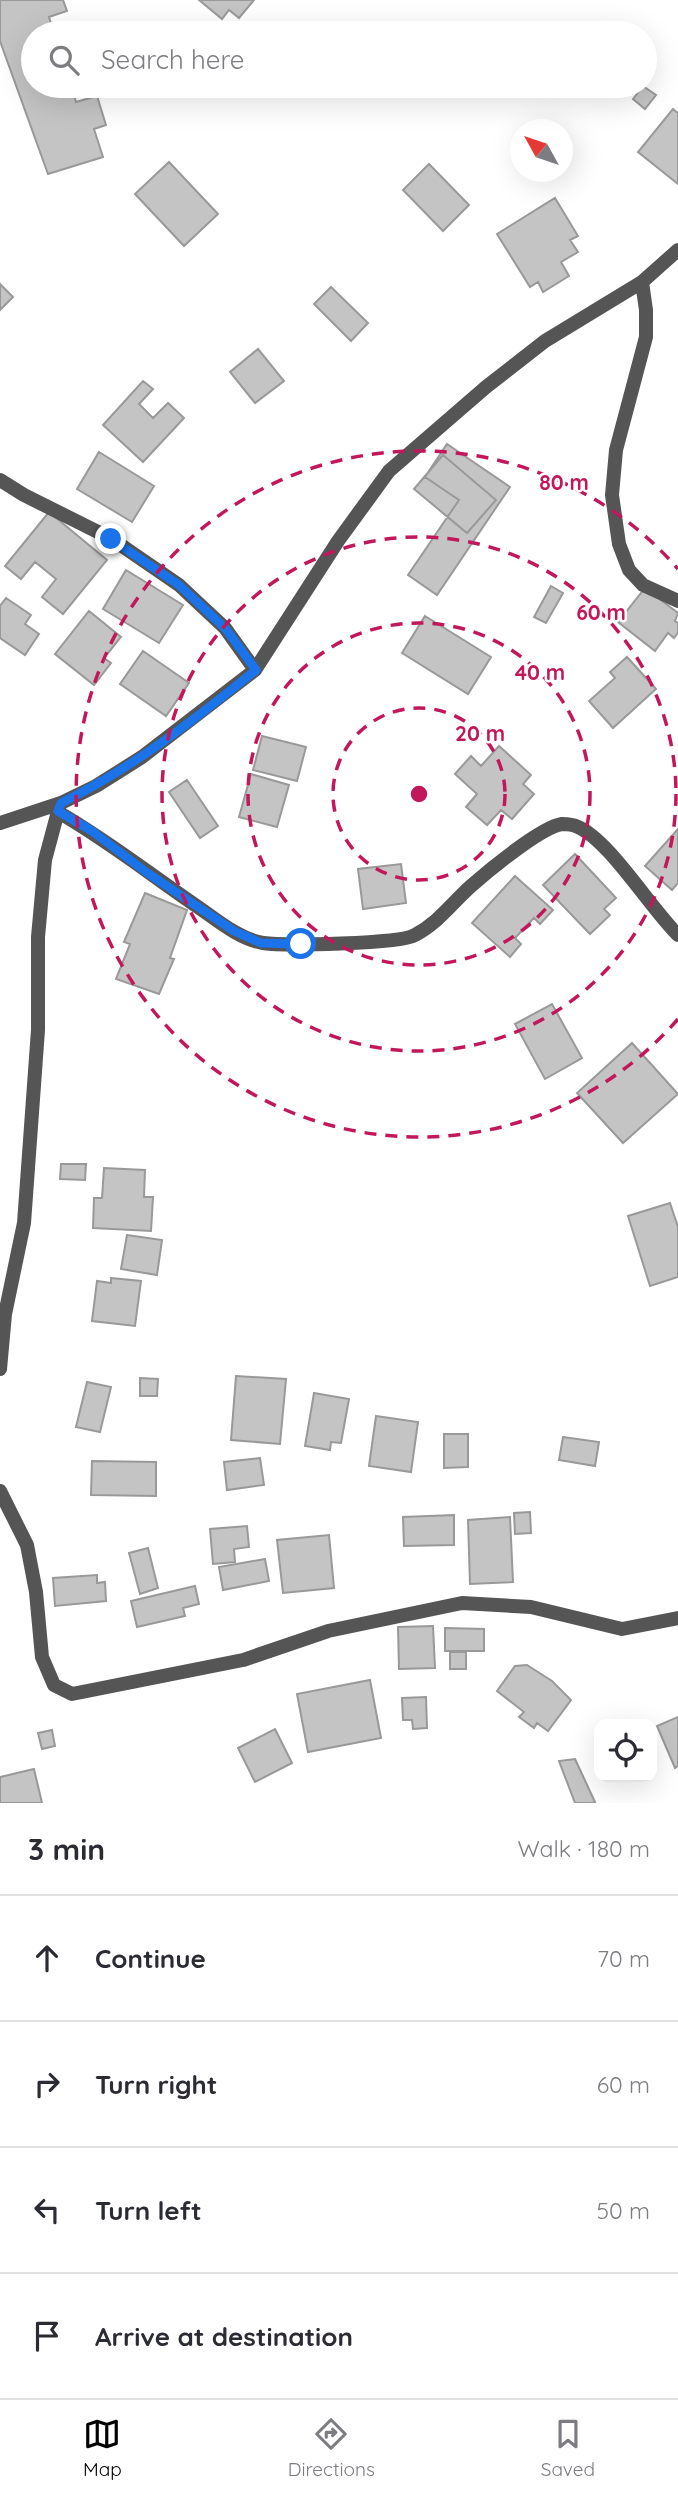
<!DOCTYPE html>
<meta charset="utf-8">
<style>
body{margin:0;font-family:Quicksand,sans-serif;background:#f2f2f3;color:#2b2b33}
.controls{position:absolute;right:21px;bottom:21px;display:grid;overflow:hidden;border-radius:14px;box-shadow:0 7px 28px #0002}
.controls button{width:63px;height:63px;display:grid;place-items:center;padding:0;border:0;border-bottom:2px solid #e1e1e2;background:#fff;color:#2b2b33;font:35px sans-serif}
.compass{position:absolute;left:510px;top:119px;width:63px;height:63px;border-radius:50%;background:#fff;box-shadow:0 7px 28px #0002;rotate:310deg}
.stop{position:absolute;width:21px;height:21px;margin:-16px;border:5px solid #1a73e8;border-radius:50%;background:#fff}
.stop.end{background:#1a73e8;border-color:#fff;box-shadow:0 2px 7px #0008}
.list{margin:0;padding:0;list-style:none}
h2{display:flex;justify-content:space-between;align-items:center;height:91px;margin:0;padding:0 28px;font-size:30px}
h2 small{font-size:23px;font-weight:400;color:#7c7c81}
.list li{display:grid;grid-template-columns:46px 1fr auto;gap:21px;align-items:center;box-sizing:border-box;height:126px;padding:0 28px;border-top:2px solid #e1e1e2}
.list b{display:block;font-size:26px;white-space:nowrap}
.list em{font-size:23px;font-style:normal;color:#7c7c81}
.icon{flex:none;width:38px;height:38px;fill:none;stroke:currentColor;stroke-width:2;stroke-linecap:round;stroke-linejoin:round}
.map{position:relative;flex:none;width:678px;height:1803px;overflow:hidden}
.search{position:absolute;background:#fff;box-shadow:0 7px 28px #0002;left:21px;right:21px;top:21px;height:77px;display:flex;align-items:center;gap:18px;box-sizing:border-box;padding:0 24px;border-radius:38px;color:#7c7c81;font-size:26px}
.sheet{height:595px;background:#fff}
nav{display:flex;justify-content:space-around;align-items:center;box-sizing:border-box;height:98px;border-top:2px solid #e1e1e2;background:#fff;font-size:19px;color:#7c7c81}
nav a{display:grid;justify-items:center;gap:4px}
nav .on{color:#000}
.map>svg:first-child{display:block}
</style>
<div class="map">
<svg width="678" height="1803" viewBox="0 0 678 1803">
<rect width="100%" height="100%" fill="#fff"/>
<path fill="#c4c4c4" stroke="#999" stroke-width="2" d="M0,0h63l4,11 -18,6 5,16h-21v53h38l5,16 21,-6 9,29 -12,4 9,28 -55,17 -48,-133z
M199,0h55l-15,18 -10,-8 -7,9z
M643,86l13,9 -11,14 -12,-10z
M673,109l5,4v71l-40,-32z
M169,162l49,52 -34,32 -49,-52z
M429,164l40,41 -26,26 -40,-41z
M555,198l23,38 -8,4 8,12 -17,10 8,14 -26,16 -5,-10 -8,5 -33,-53z
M0,284l13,13 -13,13z
M331,287l37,36 -17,18 -37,-37z
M258,349l26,32 -29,22 -25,-31z
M143,381l10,8 -14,15 14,14 15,-15 16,15 -41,44 -40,-37z
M447,444l63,43 -73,108 -29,-20 51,-75 -34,-23z
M99,452l55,34 -22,36 -55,-33z
M443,455l53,45 -29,33 -53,-44z
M49,512l58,48 -44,54 -21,-17 14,-18 -21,-17 -14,17 -16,-13z
M126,570l57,35 -24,38 -56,-34z
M551,586l12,7 -17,30 -12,-6z
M645,588l33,25 -3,8 3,2v10l-4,5 -6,-5 -13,18 -37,-29z
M6,598l25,17 -6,9 14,10 -14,21 -25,-17v-32z
M89,611l32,26 -17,21 7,5 -17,22 -39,-31z
M425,616l66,41 -23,37 -66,-41z
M143,651l46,32 -23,33 -46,-32z
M627,657l29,32 -43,39 -24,-27 26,-23 -5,-6z
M262,736l44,11 -9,34 -44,-11z
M499,746l32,29 -8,9 11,10 -22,25 -11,-9 -14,15 -21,-18 11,-13 -22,-20 16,-18 10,10z
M251,774l38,11 -12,42 -38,-10z
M187,780l31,46 -18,12 -31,-46z
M678,829v54l-6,7 -27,-24z
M575,854l41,44 -12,11 6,6 -20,19 -47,-49z
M401,864l5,39 -43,6 -5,-40z
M515,876l38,34 -13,14 -6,-6 -19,20 6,6 -11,13 -38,-34z
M145,893l42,17 -17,48 4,1 -15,35 -43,-15 14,-35 -6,-2z
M552,1004l30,54 -37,21 -30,-55z
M632,1043l46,51 -55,49 -46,-50z
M61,1164h25l-1,16 -25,-1z
M104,1168l41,2 -1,27h9l-2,34 -58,-3 1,-30h8z
M670,1203l8,24v50l-28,9 -22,-70z
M127,1235l35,5 -5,35 -36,-6z
M111,1278l30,3 -6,45 -43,-5 5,-40 14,2z
M236,1376l50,3 -6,65 -49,-4z
M140,1378l18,1 -1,17h-17z
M87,1382l24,5 -11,45 -24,-5z
M314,1393l35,6 -8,44 -10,-1 -1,8 -25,-4z
M376,1416l42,6 -7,50 -42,-6z
M444,1434h24v33l-24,1z
M563,1437l36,5 -4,24 -36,-6z
M260,1458l4,27 -37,5 -3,-28z
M92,1461l64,1v34l-65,-1z
M530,1512l1,21 -16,1 -1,-21z
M454,1515v30l-50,1 -1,-29z
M510,1517l3,65 -43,2 -2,-64z
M247,1526l2,21 -15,2 1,13 -22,2 -3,-35z
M329,1535l5,53 -51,5 -6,-53z
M148,1548l10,40 -18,6 -11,-41z
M265,1559l4,22 -46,9 -4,-23z
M97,1575v8l8,-1 1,19 -51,5 -2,-28z
M195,1586l4,18 -16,4 2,8 -48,11 -6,-26z
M433,1626l2,42 -36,1 -1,-42z
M445,1628l39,1v22h-39z
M450,1652h16v17h-16z
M527,1665l25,16 19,19 -23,31 -11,-8 -3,5 -15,-11 5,-5 -27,-21 18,-25z
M370,1680l11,58 -73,14 -11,-58z
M426,1697l1,31 -14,1 -1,-9h-9l-1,-22z
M678,1717v49l-3,2 -18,-42z
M275,1729l17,34 -37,19 -17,-34z
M52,1730l3,16 -13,3 -4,-16z
M575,1759l20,43 -2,1h-18l-16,-42z
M34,1769l8,34h-42v-26z"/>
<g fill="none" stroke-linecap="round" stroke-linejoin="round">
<path stroke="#555" stroke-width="14" d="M642,282l4,28v27l-30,113 -4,45 7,49 10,26 14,15 35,16
M0,480l24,15 88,44 67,46 46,43 30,42
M58,812c49,28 93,63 140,95 19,13 41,32 65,36 20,3 137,1 152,-8 23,-12 37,-32 56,-49 17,-15 70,-59 91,-62 5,0 12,1 16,3 31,13 73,82 100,108
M0,823l61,-20 35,-17 46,-29 113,-87 83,-129 51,-70 97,-84 59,-46 97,-59 36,-32
M0,1369l5,-55 19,-91 14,-193v-93l7,-77 15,-56
M0,1491l27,54 9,47 6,65 12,28 18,9 171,-34 85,-29 134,-28 69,4 91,22 56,-11"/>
</g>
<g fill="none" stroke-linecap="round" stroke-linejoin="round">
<path stroke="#1a73e8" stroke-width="9" d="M111,539l68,46 46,43 31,42c-62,50 -123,98 -195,133l-3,8 34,20 54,41 88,59 27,12 40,1"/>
</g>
<g fill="none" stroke="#c2185b" stroke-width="3.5" stroke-dasharray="12 9">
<circle cx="419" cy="794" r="86"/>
<circle cx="419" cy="794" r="171"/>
<circle cx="419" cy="794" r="257"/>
<path d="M678 1019A343 343 0 1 1 678 569"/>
</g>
<circle cx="419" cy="794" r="10" fill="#c2185b" stroke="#fff" stroke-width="3.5"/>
<g font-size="21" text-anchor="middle" font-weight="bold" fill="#c2185b" stroke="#fff" stroke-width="5" stroke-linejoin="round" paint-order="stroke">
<text x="564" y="490">80 m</text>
<text x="601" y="620">60 m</text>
<text x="540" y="680">40 m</text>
<text x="480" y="741">20 m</text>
</g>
</svg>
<div class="controls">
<button><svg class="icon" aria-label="locate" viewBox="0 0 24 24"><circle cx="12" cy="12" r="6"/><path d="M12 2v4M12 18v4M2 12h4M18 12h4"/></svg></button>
</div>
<svg class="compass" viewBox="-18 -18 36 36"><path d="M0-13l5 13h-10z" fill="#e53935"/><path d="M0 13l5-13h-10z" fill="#7c7c81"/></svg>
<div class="stop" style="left:301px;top:944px"></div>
<div class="stop end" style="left:111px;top:539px"></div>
<div class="search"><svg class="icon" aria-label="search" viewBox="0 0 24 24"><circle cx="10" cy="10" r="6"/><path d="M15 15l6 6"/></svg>Search here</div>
</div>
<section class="sheet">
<h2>3 min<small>Walk · 180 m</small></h2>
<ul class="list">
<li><svg class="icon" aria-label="ahead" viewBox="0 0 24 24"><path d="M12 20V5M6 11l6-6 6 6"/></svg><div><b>Continue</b></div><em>70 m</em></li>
<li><svg class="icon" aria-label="right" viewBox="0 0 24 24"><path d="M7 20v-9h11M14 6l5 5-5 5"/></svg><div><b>Turn right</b></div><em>60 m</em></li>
<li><svg class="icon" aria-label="left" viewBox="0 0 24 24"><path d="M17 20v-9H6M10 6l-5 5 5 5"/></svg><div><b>Turn left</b></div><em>50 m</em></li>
<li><svg class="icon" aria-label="arrive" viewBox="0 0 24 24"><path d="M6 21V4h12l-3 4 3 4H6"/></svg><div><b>Arrive at destination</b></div></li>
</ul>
</section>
<nav>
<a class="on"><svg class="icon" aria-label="map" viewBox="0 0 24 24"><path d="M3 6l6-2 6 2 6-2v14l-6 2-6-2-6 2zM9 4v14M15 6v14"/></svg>Map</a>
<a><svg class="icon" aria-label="directions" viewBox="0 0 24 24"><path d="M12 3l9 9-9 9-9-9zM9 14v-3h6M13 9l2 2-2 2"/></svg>Directions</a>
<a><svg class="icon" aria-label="saved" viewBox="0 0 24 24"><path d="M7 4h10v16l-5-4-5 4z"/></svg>Saved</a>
</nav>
